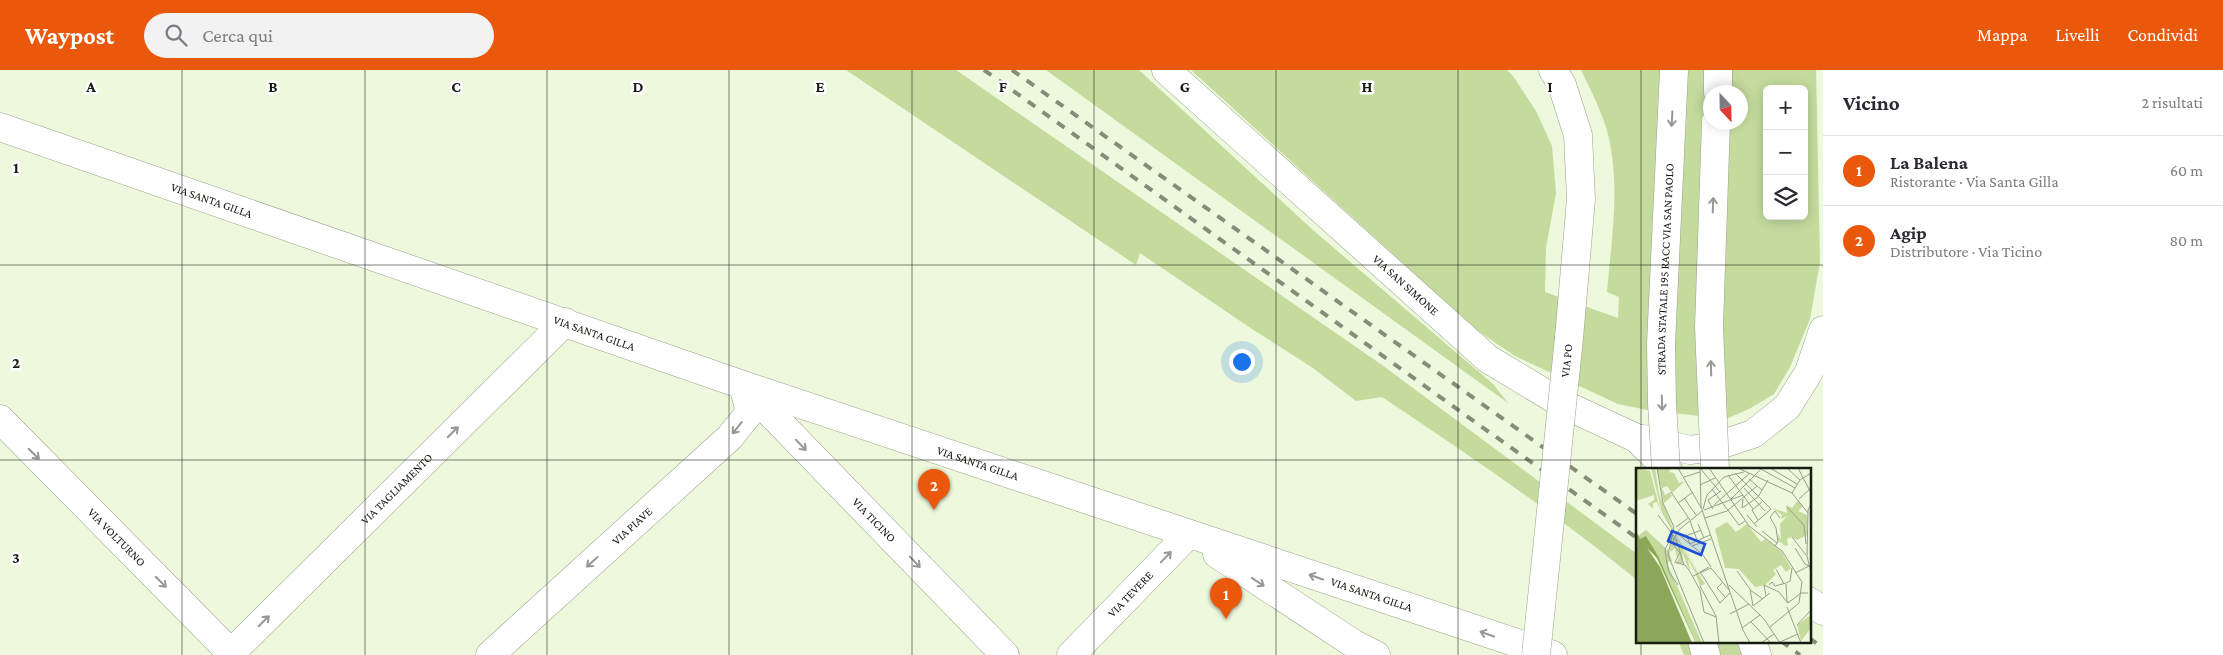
<!DOCTYPE html>
<html lang="it">
<meta charset="utf-8">
<style>
body{margin:0;font-family:"Crimson Pro",serif;background:#f2f2f3;color:#2b2b33}
.controls{position:absolute;right:15px;top:15px;display:grid;overflow:hidden;border-radius:8px;box-shadow:0 2px 12px #0003}
.controls button{width:45px;height:45px;display:grid;place-items:center;padding:0;border:0;border-bottom:1px solid #e1e1e2;background:#fff;color:#2b2b33;font:25px sans-serif}
.compass{position:absolute;left:1703px;top:15px;width:45px;height:45px;border-radius:50%;background:#fff;box-shadow:0 2px 12px #0003;rotate:158deg}
.you{position:absolute;left:1241px;top:291px;width:18px;height:18px;margin:-12px;border:4px solid #fff;border-radius:50%;background:#1a73e8;box-shadow:0 0 0 8px #1a73e833}
.badge{display:grid;place-items:center;width:32px;height:32px;border-radius:50%;background:#ea580c;color:#fff;font-size:16px;font-weight:700}
.pin{position:absolute;translate:-50% -41px;filter:drop-shadow(0 1px 2px #0008)}
.pin::after{content:'';position:absolute;top:26px;width:18px;height:15px;background:inherit;clip-path:polygon(0 0,100% 0,50% 100%)}
.list{margin:0;padding:0;list-style:none}
h2{display:flex;justify-content:space-between;align-items:center;height:65px;margin:0;padding:0 20px;font-size:21px}
h2 small{font-size:16px;font-weight:400;color:#7c7c81}
.list li{display:grid;grid-template-columns:32px 1fr auto;gap:15px;align-items:center;box-sizing:border-box;height:70px;padding:0 20px;border-top:1px solid #e1e1e2}
.list b{display:block;font-size:19px;white-space:nowrap}
.list p{margin:0;font-size:16px;white-space:nowrap;color:#7c7c81}
.list em{font-size:16px;font-style:normal;color:#7c7c81}
.icon{flex:none;width:28px;height:28px;fill:none;stroke:currentColor;stroke-width:2;stroke-linecap:round;stroke-linejoin:round}
.map{position:relative;flex:none;width:1823px;height:585px;overflow:hidden}
header{display:flex;align-items:center;gap:30px;box-sizing:border-box;height:70px;padding:0 25px;background:#ea580c;color:#fff}
header strong{font-size:24px}
nav{display:flex;gap:28px;margin-inline-start:auto;font-size:18px}
.search{width:350px;height:45px;background:#f2f2f3;display:flex;align-items:center;gap:12px;box-sizing:border-box;padding:0 18px;border-radius:28px;color:#7c7c81;font-size:19px}
main{display:flex}
aside{flex:1;background:#fff}
.map>svg:first-child{display:block}
</style>
<header>
<strong>Waypost</strong>
<div class="search"><svg class="icon" aria-label="search" viewBox="0 0 24 24"><circle cx="10" cy="10" r="6"/><path d="M15 15l6 6"/></svg>Cerca qui</div>
<nav><a>Mappa</a><a>Livelli</a><a>Condividi</a></nav>
</header>
<main>
<div class="map">
<svg width="1823" height="585" viewBox="0 0 1823 585">
<rect width="100%" height="100%" fill="#edf8dc"/>
<path fill="#c4db9d" fill-rule="evenodd" d="M846,0h110l426,295 255,189v26c-81,-66 -168,-125 -255,-183l-26,4 -43,-33 -64,-41 -109,-74 -4,12z
M1046,0h93l175,161 179,153 15,19z
M1191,0h316l6,6 23,35 16,35 4,47 -10,55 -1,44 73,26 1,-21 -12,-5c4,-47 12,-97 4,-143 -4,-28 -18,-54 -30,-79h235l4,192 -10,57 -20,48 -16,27 -25,15 -23,10 -79,-9 -29,-6 -103,-48 -40,-27zM1767,19h37v127h-37zM1710,22h30v30h-30z
M1678,571h77l18,14h-89z"/>
<g fill="none" stroke-linecap="round" stroke-linejoin="round">
<g stroke="#98a289" stroke-width="29">
<g id="minor">
<path id="s1" d="M1166,0l322,289 73,44 75,35 32,31"/>
<path id="s2" d="M0,57l743,258 810,270"/>
<path id="s3" d="M746,318l259,267"/>
<path id="s4" d="M0,349l233,236"/>
<path d="M1643,369l47,11 23,-3 40,-13 34,-27 22,-35 14,-42"/>
<path d="M1217,484l137,90 22,11"/>
<path d="M1809,531l14,10"/>
<path id="s5" d="M229,585l336,-333"/>
<path id="s6" d="M490,585l240,-218 20,-25 -7,-27"/>
<path id="s7" d="M1071,585l118,-121"/>
</g>
</g>
<g stroke="#98a289" stroke-width="29">
<path id="major" d="M1553,0l9,15 16,50 3,64 -12,139"/>
</g>
<g stroke="#98a289" stroke-width="29">
<path id="highway" d="M1718,22v-22
M1702,571l4,14
M1752,571l5,14"/>
</g>
<use href="#minor" stroke="#fff" stroke-width="28"/>
<use href="#major" stroke="#fff" stroke-width="28"/>
<use href="#highway" stroke="#fff" stroke-width="28"/>
<path stroke="#858d79" stroke-width="4" stroke-dasharray="9 9" stroke-linecap="butt" d="M984,0l653,468
M1012,0l625,444
M1809,568l14,10
M1781,571l19,14"/>
<g stroke="#98a289" stroke-width="29" stroke-linecap="butt">
<g id="major-bridge">
<path id="s8" d="M1536,585l33,-317"/>
</g>
</g>
<g stroke="#98a289" stroke-width="29" stroke-linecap="butt">
<g id="highway-bridge">
<path id="s9" d="M1666,399l-4,-66 -1,-59 13,-274"/>
<path d="M1715,399l-6,-142 7,-205"/>
</g>
</g>
<use href="#major-bridge" stroke="#fff" stroke-width="28"/>
<use href="#highway-bridge" stroke="#fff" stroke-width="28"/>
</g>
<defs><path id="oneway-shaft" d="M-6 0H5M1.5-3L5.5 0L1.5 3" fill="none" stroke-width="1.6" stroke-linecap="round" stroke-linejoin="round" transform="scale(1.25)"/></defs>
<g stroke="#979894">
<use href="#oneway-shaft" transform="translate(1672 49) rotate(93)"/>
<use href="#oneway-shaft" transform="translate(1713 135) rotate(-88)"/>
<use href="#oneway-shaft" transform="translate(1711 298) rotate(-92)"/>
<use href="#oneway-shaft" transform="translate(1662 333) rotate(88)"/>
<use href="#oneway-shaft" transform="translate(737 358) rotate(129)"/>
<use href="#oneway-shaft" transform="translate(453 362) rotate(-45)"/>
<use href="#oneway-shaft" transform="translate(801 375) rotate(46)"/>
<use href="#oneway-shaft" transform="translate(34 384) rotate(45)"/>
<use href="#oneway-shaft" transform="translate(1166 487) rotate(-46)"/>
<use href="#oneway-shaft" transform="translate(592 492) rotate(138)"/>
<use href="#oneway-shaft" transform="translate(915 492) rotate(46)"/>
<use href="#oneway-shaft" transform="translate(1316 507) rotate(-161)"/>
<use href="#oneway-shaft" transform="translate(161 512) rotate(45)"/>
<use href="#oneway-shaft" transform="translate(1258 512) rotate(34)"/>
<use href="#oneway-shaft" transform="translate(264 551) rotate(-45)"/>
<use href="#oneway-shaft" transform="translate(1487 564) rotate(-161)"/>
</g>
<path fill="none" stroke="#171b11" stroke-width="1" stroke-opacity="0.55" d="M182,0v585M365,0v585M547,0v585M729,0v585M912,0v585M1094,0v585M1276,0v585M1458,0v585M1641,0v399M0,195h1823M0,390h1823M1641,571v14"/>
<g text-anchor="middle" stroke-width="5" stroke-linejoin="round" paint-order="stroke">
<g font-size="12" fill="#171b11" stroke="#fff">
<text dy="4" stroke="none"><textPath href="#s2" startOffset="224">VIA SANTA GILLA</textPath></text>
<text dy="4" stroke="none"><textPath href="#s9" startOffset="200">STRADA STATALE 195 RACC VIA SAN PAOLO</textPath></text>
<text dy="4" stroke="none"><textPath href="#s1" startOffset="322">VIA SAN SIMONE</textPath></text>
<text dy="4" stroke="none"><textPath href="#s2" startOffset="629">VIA SANTA GILLA</textPath></text>
<text dy="4" stroke="none"><textPath href="#s8" startOffset="296">VIA PO</textPath></text>
<text dy="4" stroke="none"><textPath href="#s2" startOffset="1034">VIA SANTA GILLA</textPath></text>
<text dy="4" stroke="none"><textPath href="#s5" startOffset="236">VIA TAGLIAMENTO</textPath></text>
<text dy="4" stroke="none"><textPath href="#s3" startOffset="184">VIA TICINO</textPath></text>
<text dy="4" stroke="none"><textPath href="#s6" startOffset="192">VIA PIAVE</textPath></text>
<text dy="4" stroke="none"><textPath href="#s4" startOffset="166">VIA VOLTURNO</textPath></text>
<text dy="4" stroke="none"><textPath href="#s7" startOffset="85">VIA TEVERE</textPath></text>
<text dy="4" stroke="none"><textPath href="#s2" startOffset="1449">VIA SANTA GILLA</textPath></text>
</g>
</g>
<g transform="translate(1636 398)">
<rect width="175" height="175" fill="#edf8dc"/>
<path d="M0,0l14,3 11,42 -4,-11 -4,1v6l-5,-5 6,-4v-5l-18,6zM15,0h4l4,26 16,39 24,39 -23,-35 -14,-24zM21,0h14l-2,4 5,1 5,10 6,-2 -13,12 -5,-7 -5,2 3,7 5,-3 2,4 -8,7zM162,32l5,6 -5,5 9,4v20l-10,5 -5,-3 -5,2 1,6 -3,1 -7,-6v-6l3,6 -1,-16 7,-8 -6,3 1,-4 -10,-7 15,5 -1,-8 6,3zM91,54l9,10 11,-8 14,18 4,-3 16,12 10,17 -5,4 -5,-7 -8,5 3,4 -11,11 -10,2 -16,-18 -14,-1 -10,-39zM10,62l23,21 3,10 -5,2 35,80 -7,-1 -47,-103 -2,-3 -5,3 -5,-2zM35,68l5,2 29,46 -5,2 -5,-14 -7,-13 2,11 -3,-5 -5,-14 1,12 -7,1 4,-8v-5l-7,-12 -1,4 6,6 1,6 -2,3 -2,-10 -5,4 1,-9 -3,-1zM175,147v13l-10,13 -4,-16z" fill="#c4db9d"/>
<path d="M1,65l3,6 6,-3 12,20 38,87 -39,-85 -10,-10 13,19 32,76h-56z" fill="#8ca758"/>
<path fill="none" stroke="#97a08b" stroke-width="1" d="M21,0l6,35 11,24 -6,28 36,88M42,0l25,43M64,0l20,24M64,0l1,40M73,0l40,58 33,25 20,31 -3,21 -29,24M102,0l54,25 16,20M134,0l27,16M162,0l13,25M125,1l34,19M152,1l12,11M99,5l36,36 -17,15M92,7l25,34M48,9l16,-5M113,11l13,11M64,17l15,-7M108,20l21,23M76,21l27,36 6,-4M35,24l19,28M156,25l8,-13 11,-7M48,30l12,17M107,31l-1,9 16,-11 10,-17M163,31l12,-11M94,32l32,-32M42,35l15,-11M175,36l-3,6 -1,46 4,17M78,37l36,-32M151,39l17,18 2,19M67,41l4,-14 17,-18 20,-5M77,41l-5,-9 13,-9M66,42l41,120 7,13M68,42l39,-15M22,47l18,24 8,26M111,47l10,12M69,50l22,-7 30,-25M122,52l-6,-10 10,-8M54,53l7,19M62,56l6,14M40,59l12,-9M126,63l15,12M41,65l26,22 8,12M50,66l4,10 20,-9M50,68l15,-6M156,69l14,18M56,78l19,-7M139,78l3,-4 -2,-14 -6,-11 5,-6 5,7M159,80l10,16 6,3M39,94l10,3 4,5M39,94l5,-9 -7,-9 1,-6 6,-9 22,-18M31,95l2,9 9,13M31,96l-2,-15 8,-14M73,99l-9,5 20,31 10,-10M75,100l18,22M140,101l8,15M53,102l11,20 4,22 12,5M101,103l13,18 3,17M159,105l14,-7M57,108l18,-8M86,115l-5,5 8,9M150,115l4,-2 2,-13M150,116l1,19M93,117l35,34 16,24M133,117l3,-3 3,4 11,-3M64,118l16,30 3,27M114,122l13,9M130,128l-2,-11 15,7 9,11 13,-10h7M117,138l17,-13M151,139l14,36M94,146l19,-10M115,154l20,21M161,157l14,-15M106,160l18,-13M144,174l18,-8M125,175l13,-9"/>
<path fill="#1d4ed8" fill-opacity="0.15" stroke="#1d4ed8" stroke-width="2.5" d="M36,63l33,13 -4,11 -33,-14z"/>
<rect width="175" height="175" fill="none" stroke="#171b11" stroke-width="2.5"/>
</g>
<g font-size="16" text-anchor="middle" font-weight="bold" fill="#171b11" stroke="#fff" stroke-width="5" stroke-linejoin="round" paint-order="stroke">
<text x="91" y="22">A</text>
<text x="273" y="22">B</text>
<text x="456" y="22">C</text>
<text x="638" y="22">D</text>
<text x="820" y="22">E</text>
<text x="1003" y="22">F</text>
<text x="1185" y="22">G</text>
<text x="1367" y="22">H</text>
<text x="1550" y="22">I</text>
<text x="16" y="103">1</text>
<text x="16" y="298">2</text>
<text x="16" y="493">3</text>
</g>
</svg>
<div class="controls">
<button>+</button>
<button>−</button>
<button><svg class="icon" aria-label="layers" viewBox="0 0 24 24"><path d="M12 4l9 5-9 5-9-5zM3 14l9 5 9-5"/></svg></button>
</div>
<svg class="compass" viewBox="-18 -18 36 36"><path d="M0-13l5 13h-10z" fill="#e53935"/><path d="M0 13l5-13h-10z" fill="#7c7c81"/></svg>
<div class="you"></div>
<div class="pin badge" style="left:1226px;top:549px">1</div>
<div class="pin badge" style="left:934px;top:440px">2</div>
</div>
<aside>
<h2>Vicino<small>2 risultati</small></h2>
<ul class="list">
<li><span class="badge">1</span><div><b>La Balena</b><p>Ristorante · Via Santa Gilla</p></div><em>60 m</em></li>
<li><span class="badge">2</span><div><b>Agip</b><p>Distributore · Via Ticino</p></div><em>80 m</em></li>
</ul>
</aside>
</main>
